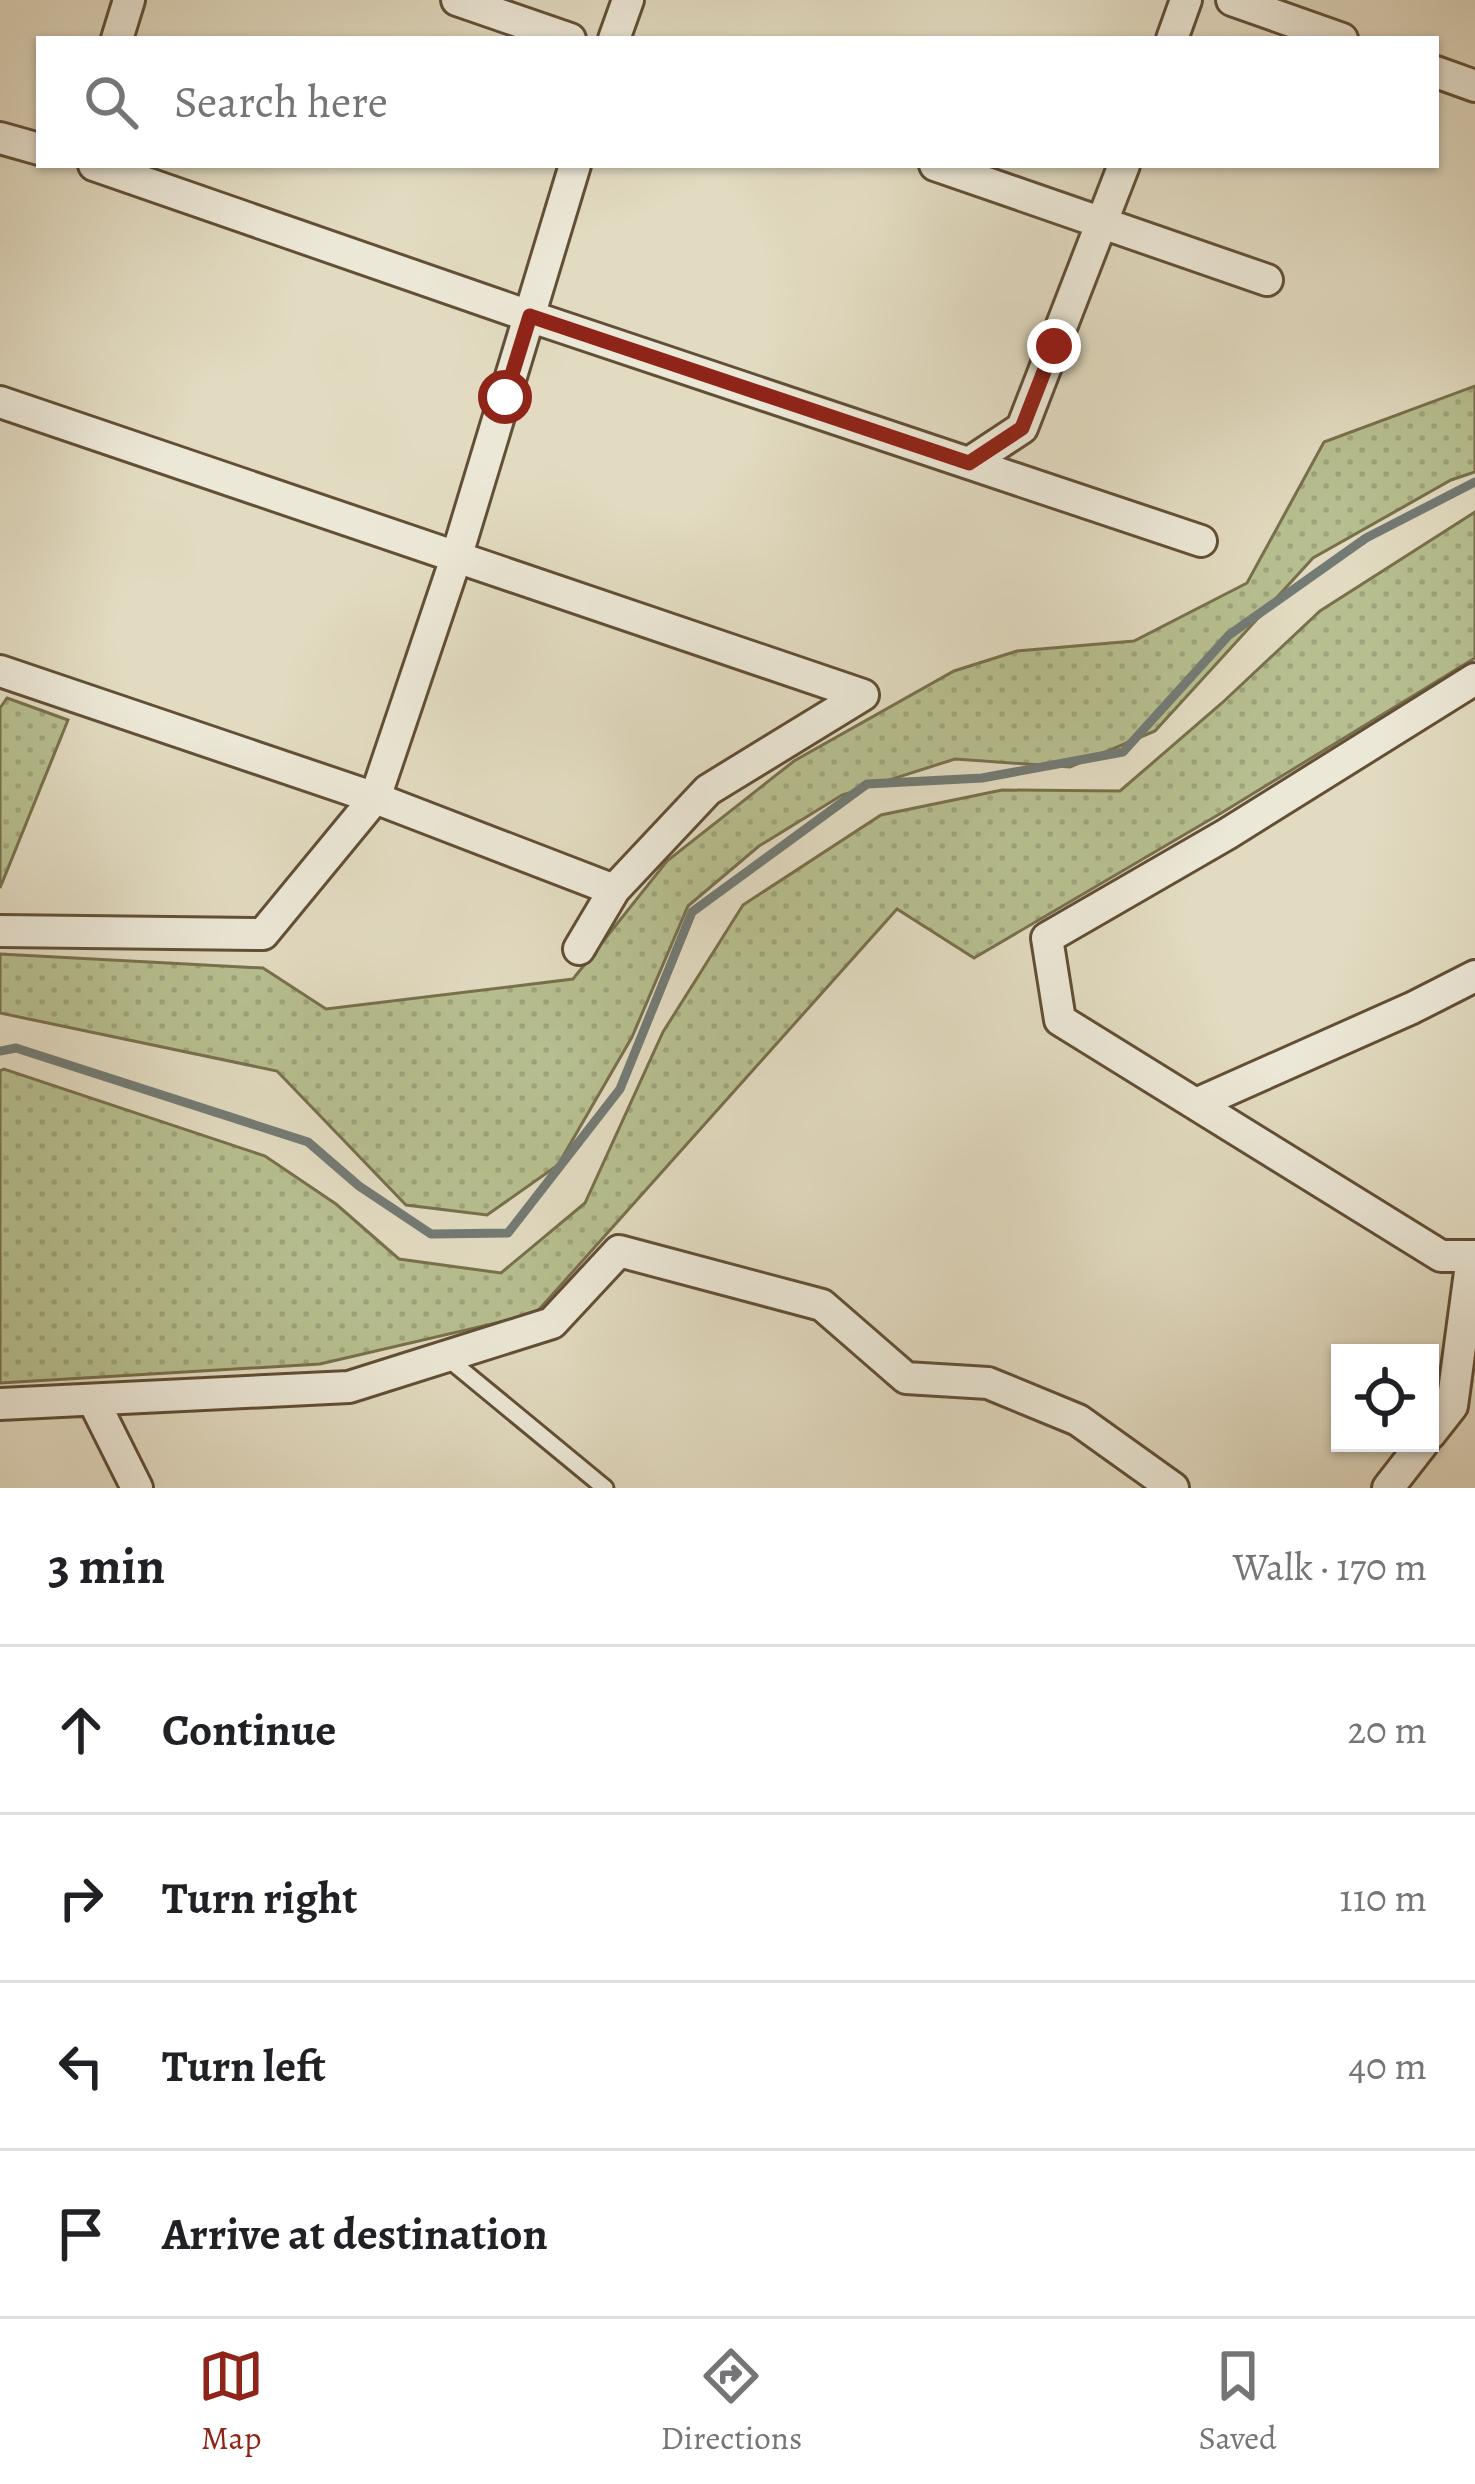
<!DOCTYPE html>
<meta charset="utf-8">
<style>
body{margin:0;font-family:Alegreya,serif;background:#f2f2f2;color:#202124}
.controls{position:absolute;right:36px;bottom:36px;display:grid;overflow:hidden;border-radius:0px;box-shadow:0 3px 9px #0004}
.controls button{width:108px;height:108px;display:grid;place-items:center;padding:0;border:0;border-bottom:3px solid #e0e0e0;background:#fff;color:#202124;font:60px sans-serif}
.stop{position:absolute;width:36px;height:36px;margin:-27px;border:9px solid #8f2418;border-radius:50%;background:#fff}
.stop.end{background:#8f2418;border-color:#fff;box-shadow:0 3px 12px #0008}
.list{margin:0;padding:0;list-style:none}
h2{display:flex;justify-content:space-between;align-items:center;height:156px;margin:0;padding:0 48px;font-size:51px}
h2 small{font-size:39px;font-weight:400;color:#757577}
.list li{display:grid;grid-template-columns:78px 1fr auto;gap:36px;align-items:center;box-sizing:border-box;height:168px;padding:0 48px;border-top:3px solid #e0e0e0}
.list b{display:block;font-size:45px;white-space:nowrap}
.list em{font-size:39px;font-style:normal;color:#757577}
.icon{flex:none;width:66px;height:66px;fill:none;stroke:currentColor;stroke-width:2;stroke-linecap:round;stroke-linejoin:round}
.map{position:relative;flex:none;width:1475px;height:1488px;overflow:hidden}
.search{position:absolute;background:#fff;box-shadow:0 3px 9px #0004;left:36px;right:36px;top:36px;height:132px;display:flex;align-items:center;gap:30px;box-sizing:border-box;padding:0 42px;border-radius:0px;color:#757577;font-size:45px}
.sheet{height:828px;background:#fff}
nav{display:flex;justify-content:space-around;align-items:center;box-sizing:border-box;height:168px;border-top:3px solid #e0e0e0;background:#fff;font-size:33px;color:#757577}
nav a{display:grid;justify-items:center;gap:6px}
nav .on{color:#8f2418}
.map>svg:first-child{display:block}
</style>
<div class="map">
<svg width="1475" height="1488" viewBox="0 0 1475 1488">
<defs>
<pattern id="grass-dots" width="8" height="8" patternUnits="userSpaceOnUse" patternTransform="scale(3)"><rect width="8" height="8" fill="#b7bf90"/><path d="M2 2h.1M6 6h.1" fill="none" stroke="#9ea47b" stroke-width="1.8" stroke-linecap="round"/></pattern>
</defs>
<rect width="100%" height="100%" fill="#e2dbc1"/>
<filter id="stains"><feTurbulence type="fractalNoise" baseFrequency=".00167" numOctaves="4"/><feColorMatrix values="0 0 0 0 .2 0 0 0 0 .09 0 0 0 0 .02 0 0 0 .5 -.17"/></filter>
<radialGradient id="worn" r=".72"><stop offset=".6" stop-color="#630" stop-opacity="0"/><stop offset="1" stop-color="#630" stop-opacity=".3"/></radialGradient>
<path fill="url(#grass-dots)" stroke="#78704c" stroke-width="3" d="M1475,386v86l-24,8 -138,78 -158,173 -85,36 -115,-8 -113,36 -83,51 -71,60 -56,131 -74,128 -71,50 -81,-10 -129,-134 -277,-58v-59l263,14 63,41 247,-30 94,-118 127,-100 160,-90 63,-20 117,-10 113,-58 77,-141z
M1475,512v146l-252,154 -249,146 -77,-49 -362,405 -215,50 -320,19v-312l4,-2 261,87 71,48 63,55 102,14 84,-70 78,-171 80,-127 138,-90 121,-25 118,1 102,-88 98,-92z
M7,698l61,22 -68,168v-180z"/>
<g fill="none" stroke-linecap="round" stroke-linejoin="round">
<path stroke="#737b75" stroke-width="9" d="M0,1051l16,-3 292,94 51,44 72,48 77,-1 112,-144 72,-177 175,-128 115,-6 141,-26 106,-117 137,-97 109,-56"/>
<g stroke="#624f36" stroke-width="21">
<path id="service" d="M446,1357l159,131"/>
</g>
<g stroke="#624f36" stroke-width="36">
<path id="minor" d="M457,0l113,39
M1232,0l110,39
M117,39l12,-39
M614,39l14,-39
M1172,39l14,-39
M1436,72l39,14
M0,138l39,11
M94,165l435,151 672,225
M935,165l332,115
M0,402l863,293
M969,463l53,-35 102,-263
M0,671l375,127 239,92
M1475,679l-248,155 -180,104 13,82 381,236h34
M0,931l263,3 112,-136 81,-240 119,-393
M579,949l35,-59 94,-100 155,-95
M1196,1104l216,-96 63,-32
M93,1400l44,88
M0,1404l349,-17 203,-64 67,-72 203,54 84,73 82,5 90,37 95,68
M1430,1434l22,-28 20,-149
M1388,1488l35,-45"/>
</g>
<use href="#service" stroke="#ece8d7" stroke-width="15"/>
<use href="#minor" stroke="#ece8d7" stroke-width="30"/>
</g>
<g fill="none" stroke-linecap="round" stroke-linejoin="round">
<path stroke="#8f2418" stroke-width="15" d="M505,397l25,-81 439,147 53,-35 32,-82"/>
</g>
<rect width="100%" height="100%" filter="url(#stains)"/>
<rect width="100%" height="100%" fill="url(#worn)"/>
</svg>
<div class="controls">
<button><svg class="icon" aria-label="locate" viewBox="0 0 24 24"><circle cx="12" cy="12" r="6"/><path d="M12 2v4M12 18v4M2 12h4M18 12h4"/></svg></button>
</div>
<div class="stop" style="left:505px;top:397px"></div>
<div class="stop end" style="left:1054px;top:346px"></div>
<div class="search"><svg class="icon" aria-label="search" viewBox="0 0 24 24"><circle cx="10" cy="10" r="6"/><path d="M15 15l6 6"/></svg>Search here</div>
</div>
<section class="sheet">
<h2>3 min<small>Walk · 170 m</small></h2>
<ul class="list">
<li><svg class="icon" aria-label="ahead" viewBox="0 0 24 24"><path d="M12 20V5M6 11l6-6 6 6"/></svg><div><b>Continue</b></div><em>20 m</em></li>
<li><svg class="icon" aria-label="right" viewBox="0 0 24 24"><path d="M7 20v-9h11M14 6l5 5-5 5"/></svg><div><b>Turn right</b></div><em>110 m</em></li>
<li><svg class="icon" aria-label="left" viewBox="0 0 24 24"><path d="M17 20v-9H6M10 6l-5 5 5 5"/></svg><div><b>Turn left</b></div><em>40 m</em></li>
<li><svg class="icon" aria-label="arrive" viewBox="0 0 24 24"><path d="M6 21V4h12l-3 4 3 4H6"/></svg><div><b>Arrive at destination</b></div></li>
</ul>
</section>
<nav>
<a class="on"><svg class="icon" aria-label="map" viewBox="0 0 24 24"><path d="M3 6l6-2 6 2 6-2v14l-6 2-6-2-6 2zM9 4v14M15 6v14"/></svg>Map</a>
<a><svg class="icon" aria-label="directions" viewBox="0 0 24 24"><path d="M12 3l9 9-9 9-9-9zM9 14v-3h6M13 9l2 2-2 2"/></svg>Directions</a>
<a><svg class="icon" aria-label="saved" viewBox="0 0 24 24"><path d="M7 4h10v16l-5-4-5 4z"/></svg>Saved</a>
</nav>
